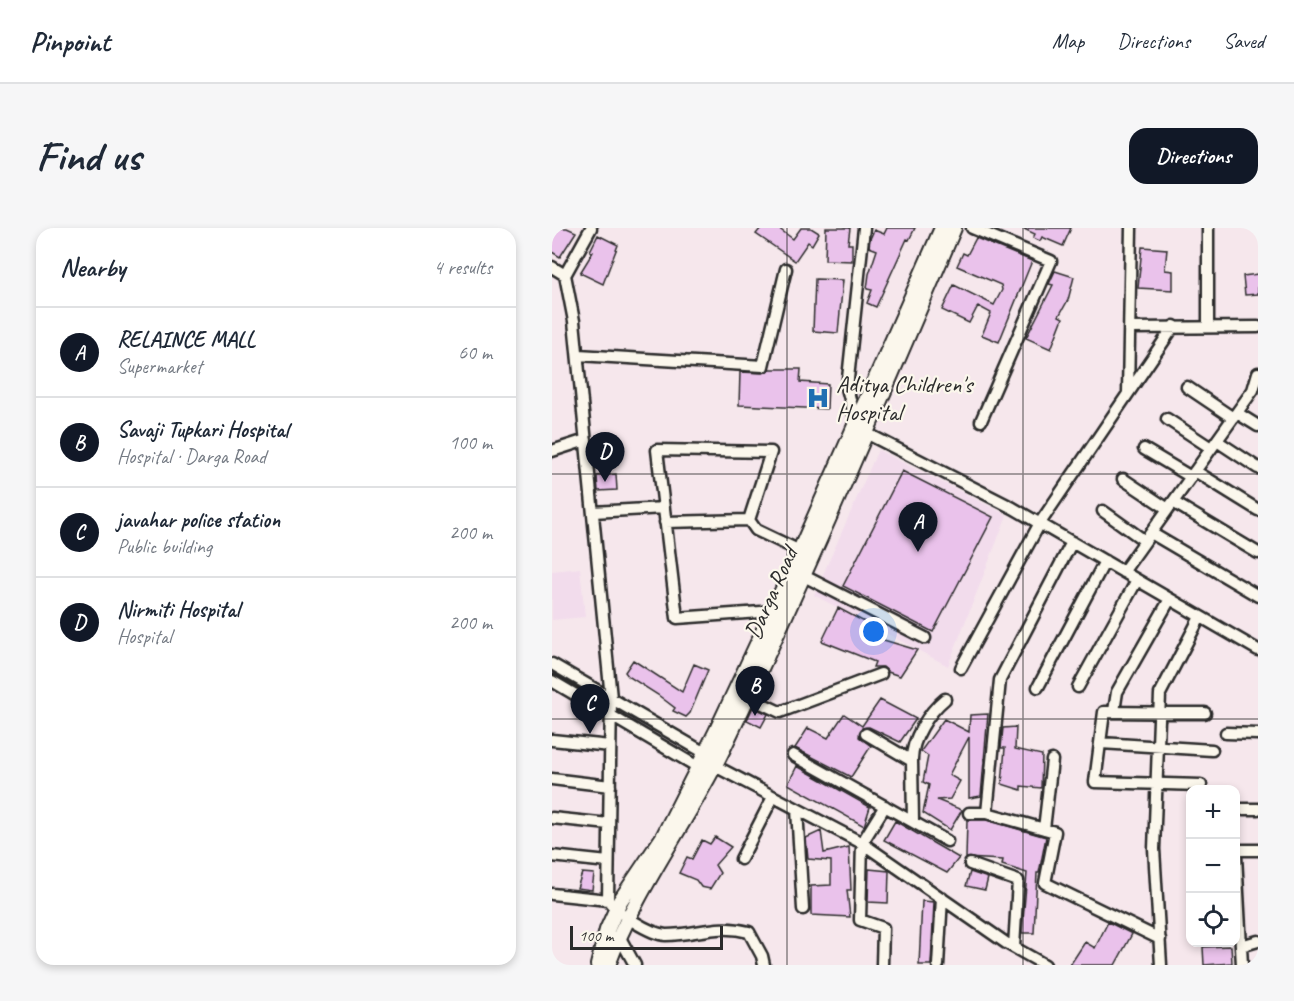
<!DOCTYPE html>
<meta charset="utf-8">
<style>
body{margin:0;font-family:Caveat,sans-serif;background:#f6f6f7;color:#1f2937}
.controls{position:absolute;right:18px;bottom:18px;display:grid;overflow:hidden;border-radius:12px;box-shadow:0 3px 9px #0003}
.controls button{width:54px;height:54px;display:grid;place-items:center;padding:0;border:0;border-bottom:2px solid #e0e1e3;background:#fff;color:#1f2937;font:30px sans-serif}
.scale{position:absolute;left:18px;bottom:15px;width:153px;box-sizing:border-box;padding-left:6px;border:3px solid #2b2b2b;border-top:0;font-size:16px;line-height:21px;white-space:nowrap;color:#2b2b2b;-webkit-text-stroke:4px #fbf7ec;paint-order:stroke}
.you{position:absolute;left:322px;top:404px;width:21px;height:21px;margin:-15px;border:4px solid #fff;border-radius:50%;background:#1a73e8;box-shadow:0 0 0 9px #1a73e833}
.badge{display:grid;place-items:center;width:39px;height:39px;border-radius:50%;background:#111827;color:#fff;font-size:20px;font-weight:700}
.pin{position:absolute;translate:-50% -50px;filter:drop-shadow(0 2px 3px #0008)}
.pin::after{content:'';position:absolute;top:32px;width:21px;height:18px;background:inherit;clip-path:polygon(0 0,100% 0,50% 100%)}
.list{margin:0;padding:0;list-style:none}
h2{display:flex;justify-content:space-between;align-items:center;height:78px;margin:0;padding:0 24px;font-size:26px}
h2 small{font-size:20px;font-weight:400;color:#747a83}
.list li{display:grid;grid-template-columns:39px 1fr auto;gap:18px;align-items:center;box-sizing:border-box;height:90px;padding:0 24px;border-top:2px solid #e0e1e3}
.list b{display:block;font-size:22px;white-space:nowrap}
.list p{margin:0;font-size:20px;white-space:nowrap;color:#747a83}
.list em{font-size:20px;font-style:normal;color:#747a83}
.icon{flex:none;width:33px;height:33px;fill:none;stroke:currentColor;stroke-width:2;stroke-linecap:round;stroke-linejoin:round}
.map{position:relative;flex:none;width:706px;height:737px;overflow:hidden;border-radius:18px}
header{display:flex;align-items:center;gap:36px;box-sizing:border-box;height:84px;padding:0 30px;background:#fff;border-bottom:2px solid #e0e1e3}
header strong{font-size:28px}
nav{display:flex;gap:33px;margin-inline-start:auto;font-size:21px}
.intro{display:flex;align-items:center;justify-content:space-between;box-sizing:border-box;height:144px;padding:0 36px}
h1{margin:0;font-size:42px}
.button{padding:15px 27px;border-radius:18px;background:#111827;color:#fff;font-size:21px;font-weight:700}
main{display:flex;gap:36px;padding:0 36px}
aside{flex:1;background:#fff;border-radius:18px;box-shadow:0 3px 9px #0003}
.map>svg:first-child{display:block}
</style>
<header>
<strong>Pinpoint</strong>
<nav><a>Map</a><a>Directions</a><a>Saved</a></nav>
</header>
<div class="intro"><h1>Find us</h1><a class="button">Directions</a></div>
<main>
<aside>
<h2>Nearby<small>4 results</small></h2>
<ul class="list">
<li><span class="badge">A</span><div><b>RELAINCE MALL</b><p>Supermarket</p></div><em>60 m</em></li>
<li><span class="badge">B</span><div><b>Savaji Tupkari Hospital</b><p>Hospital · Darga Road</p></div><em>100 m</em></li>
<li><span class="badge">C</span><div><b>javahar police station</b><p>Public building</p></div><em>200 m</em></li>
<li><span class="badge">D</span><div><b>Nirmiti Hospital</b><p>Hospital</p></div><em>200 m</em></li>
</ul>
</aside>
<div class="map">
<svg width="706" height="737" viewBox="0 0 706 737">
<rect width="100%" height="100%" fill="#f6e7ec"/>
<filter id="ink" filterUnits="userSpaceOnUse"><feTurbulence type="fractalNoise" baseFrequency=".0167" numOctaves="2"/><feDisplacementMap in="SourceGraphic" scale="12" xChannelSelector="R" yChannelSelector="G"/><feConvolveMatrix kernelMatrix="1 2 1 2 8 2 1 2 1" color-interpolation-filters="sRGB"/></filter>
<g filter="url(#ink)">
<path fill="#f2dcec" d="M326,222l129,65 -59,151 -134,-71z
M28,340l5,49 -33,3v-49z"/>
<path fill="#eac2eb" stroke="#2b2b2b" stroke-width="1.5" d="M0,0h15l9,4 -16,25 -8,-5z
M209,0h17l15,11 8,-11h10l8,5 -7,12 -4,-3 -13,19 -39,-27z
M274,0h24l-2,16h4v17l-27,-1z
M335,0h28l-6,12 -2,-1 -31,68 -9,-4 5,-13 -5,-1 2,-15 8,-24 -8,-3 1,-8 4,-9 10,4z
M470,0h49l-8,18 -21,-9 -2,4 -7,-3 2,-4z
M46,7l20,10 -15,39 -23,-11 13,-21 -3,-1z
M424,10l56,23 -33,81 -17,-7 9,-22 -13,-7 -9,17 -27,-13 12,-25 40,20 8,-15 -1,-5 -44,-19 6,-13 4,2z
M590,19l25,2 -2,21 8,1v19l-35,-2z
M503,43l19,6 -6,23 -9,16 4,2 -12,31 -25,-11 27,-53 -4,-1z
M706,46v20l-13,1 -2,-19z
M263,51l28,1 -5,53 -25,-2z
M218,141h31l-1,13 28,2 -1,25 -88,-4 1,-33 23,1z
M350,243l91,46 -60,115 -90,-46z
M64,246l1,16 -19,1 -1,-15z
M286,380l42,22 -3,8 40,12 -17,26 -12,-4 -5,-5h-10l2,-5 -53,-21z
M81,432l49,32 12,-28 14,6 -18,43 -4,4 -13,-6 2,-3 -17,-13 -30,-19 -3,-4z
M328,472l36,19 -16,23 -31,-15 -7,1 -3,9 12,9 -20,31 -56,-29 13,-20 20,10 16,-24 18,12z
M201,479l15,7 -7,13 -14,-7z
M436,486l-7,82 -12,2v-61l-20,38 11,6 -10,18 -13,1 25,10 -12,20 -27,-17 6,-28 -6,-3 5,-26 -7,-5 23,-32 25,13 1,-17z
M464,499l-1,22 27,6 -1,33 -20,-2v4l-19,-6 3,-36h-4l2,-20z
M245,538l73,41 -6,19 -76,-42z
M415,592h19l60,17 -7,36h-2l-3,60h-12l5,-60 -25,-8 1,-5 -37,-2z
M343,593l64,37 -12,15 -63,-33z
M269,603l3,22 25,-6 2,43h-4l3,27 -39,-2v-29l20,-1v-24l-23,-2 -2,-21z
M163,609l16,10 -16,18 5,8 -10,16 -9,-2 -5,-7 -17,-7 8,-16 5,2 10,-19 8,4z
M317,641l20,2 -1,32 -20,-1z
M418,644l18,6 -3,12 -19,-4z
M30,645l12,1 -2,16 -15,-2z
M370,673l12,1 -3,63h-12z
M556,694l24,12 -17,31h-45l15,-23 10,6z
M679,718l1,17 -28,2 -1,-18z"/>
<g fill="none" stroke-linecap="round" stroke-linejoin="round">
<g stroke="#2b2b2b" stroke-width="15">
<path id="minor" d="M39,0l-26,47 9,46 37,377 -3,202c9,13 42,34 58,35 31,0 51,-12 83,-3l13,24 2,9
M312,0l-17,160 9,34 10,11 147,75 245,142
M420,0l79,33 -70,160
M656,0v99
M0,39l13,8
M577,100l129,-1
M26,127l185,11 23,-97
M635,159l46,31
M576,165l3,-165
M685,185l21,13
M615,191l44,29
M665,213l41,27
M592,221l47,28
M0,223l34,-11
M643,243l63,39
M571,251l45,30
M621,274l85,51
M551,283l42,30
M41,284l71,-4
M197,292l7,10 44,21
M113,294l84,-2 22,-68 -114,-2 20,168 96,-7 5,2
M599,305l107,63
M571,344l130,-182 5,-17
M252,348l121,62
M0,436l153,89 10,13 147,77 144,100 39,22
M409,440l79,-145 134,-197
M0,453l146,86h7
M486,459l67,-126
M526,459l59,-107
M196,469l32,15 101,-38
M562,483l3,-19 53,-93
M674,505l32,1
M314,506l46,27 1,60
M0,512l58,6
M549,515l111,7
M241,527l154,86
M360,533c-1,-21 17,-49 33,-62
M0,551l58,7
M649,557l-106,-3 9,-70 101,1
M245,581l6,100
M684,581h22
M417,585h18l68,19 -10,51 115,56
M435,585l13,-133 72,-138
M0,590l57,6
M492,601l8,-69
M684,622h22
M0,628l56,6
M684,628l6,109
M189,631l32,-62
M418,636l48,17 -4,66
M0,666l56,6
M67,708l16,29
M689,718l17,-5
M330,737l1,-37 -23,-8 2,-77 23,-37
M386,737l4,-67
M609,737l-7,-116 6,-155 40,-77"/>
</g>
<g stroke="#2b2b2b" stroke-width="18">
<path id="major" d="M46,737l9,-35 13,-29 43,-64 53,-105 67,-143 159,-361
M56,737c26,-73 80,-144 115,-216 82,-171 156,-346 231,-521"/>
</g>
<use href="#minor" stroke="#fbf7ec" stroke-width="10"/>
<use href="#major" stroke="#fbf7ec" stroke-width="14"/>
</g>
</g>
<path fill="none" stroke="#2b2b2b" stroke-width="1.5" stroke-opacity="0.55" d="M235,0v737M471,0v737M0,246h706M0,491h706"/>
<defs>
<g id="hospital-bare" transform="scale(1.8)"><path d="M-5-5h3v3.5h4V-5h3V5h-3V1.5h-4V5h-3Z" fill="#1f6fb2" stroke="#fbf7ec" stroke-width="2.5" paint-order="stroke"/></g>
</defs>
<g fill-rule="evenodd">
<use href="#hospital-bare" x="266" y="170"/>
</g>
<g text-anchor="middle" stroke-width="4.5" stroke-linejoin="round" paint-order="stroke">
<g font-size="24" fill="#2b2b2b" stroke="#fbf7ec" text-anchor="start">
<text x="284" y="164">Aditya Children's<tspan x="284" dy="28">Hospital</tspan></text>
</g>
<g font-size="24" fill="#2b2b2b" stroke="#fbf7ec">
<text transform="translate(219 365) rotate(-66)" y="8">Darga Road</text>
</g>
</g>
</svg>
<div class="controls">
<button>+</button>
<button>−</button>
<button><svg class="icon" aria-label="locate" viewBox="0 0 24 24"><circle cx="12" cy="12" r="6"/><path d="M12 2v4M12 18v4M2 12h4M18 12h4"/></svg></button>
</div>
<div class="scale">100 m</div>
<div class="you"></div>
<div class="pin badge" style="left:366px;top:324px">A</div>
<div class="pin badge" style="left:203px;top:488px">B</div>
<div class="pin badge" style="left:38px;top:506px">C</div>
<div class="pin badge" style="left:53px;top:254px">D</div>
</div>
</main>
